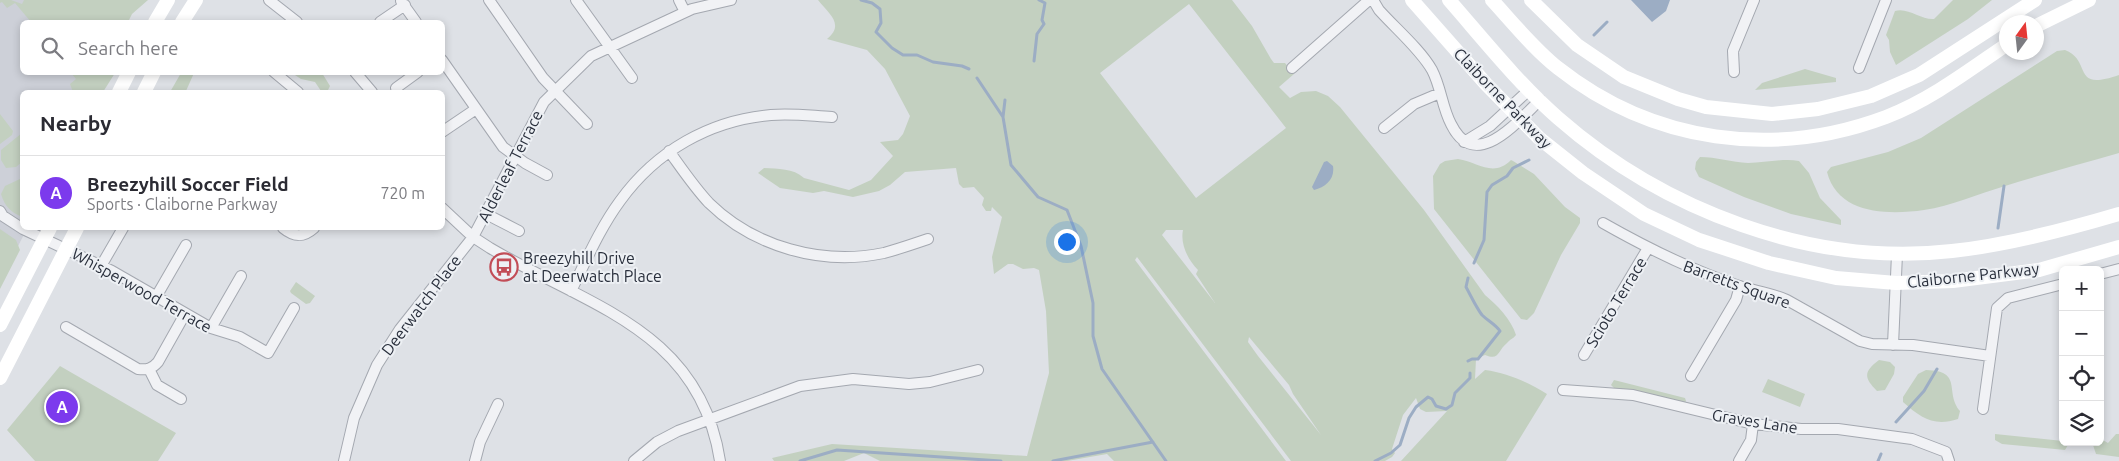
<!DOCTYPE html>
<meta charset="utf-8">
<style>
body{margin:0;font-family:Ubuntu,sans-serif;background:#f7f7f7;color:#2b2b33}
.controls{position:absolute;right:15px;bottom:15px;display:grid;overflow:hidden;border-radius:8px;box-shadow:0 2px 8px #0003}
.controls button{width:45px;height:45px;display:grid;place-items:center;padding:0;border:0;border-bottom:1px solid #e1e1e2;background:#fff;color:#2b2b33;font:25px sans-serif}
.compass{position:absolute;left:1999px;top:15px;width:45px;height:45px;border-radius:50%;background:#fff;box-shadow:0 2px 8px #0003;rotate:15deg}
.you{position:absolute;left:1066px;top:241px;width:18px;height:18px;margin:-12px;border:4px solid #fff;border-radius:50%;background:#1a73e8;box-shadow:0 0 0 8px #1a73e833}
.badge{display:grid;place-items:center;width:32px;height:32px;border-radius:50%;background:#7c3aed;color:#fff;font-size:16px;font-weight:700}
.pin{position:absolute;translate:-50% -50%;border:2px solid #fff;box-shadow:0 1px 5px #0006}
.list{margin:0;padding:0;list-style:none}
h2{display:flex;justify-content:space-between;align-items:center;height:65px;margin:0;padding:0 20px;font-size:21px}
h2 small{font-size:16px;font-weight:400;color:#7c7c81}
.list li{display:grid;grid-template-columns:32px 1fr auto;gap:15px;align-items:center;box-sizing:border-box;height:75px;padding:0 20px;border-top:1px solid #e1e1e2}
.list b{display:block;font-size:19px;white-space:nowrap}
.list p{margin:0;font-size:16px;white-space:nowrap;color:#7c7c81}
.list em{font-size:16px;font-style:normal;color:#7c7c81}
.icon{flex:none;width:28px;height:28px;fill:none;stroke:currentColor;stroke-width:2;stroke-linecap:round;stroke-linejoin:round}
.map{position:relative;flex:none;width:2119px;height:461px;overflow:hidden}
.search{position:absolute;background:#fff;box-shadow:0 2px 8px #0003;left:20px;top:20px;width:425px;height:55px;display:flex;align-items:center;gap:12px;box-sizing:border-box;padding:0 18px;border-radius:8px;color:#7c7c81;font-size:19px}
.panel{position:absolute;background:#fff;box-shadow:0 2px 8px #0003;left:20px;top:90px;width:425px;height:140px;border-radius:8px}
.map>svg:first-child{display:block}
</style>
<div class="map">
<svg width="2119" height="461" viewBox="0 0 2119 461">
<rect width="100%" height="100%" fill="#dee1e6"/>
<path fill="#cdd0d8" d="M0,0h82l-4,22h-56v50l90,1 -13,19h-77v136h5l-27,55z"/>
<path fill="#c3d0c0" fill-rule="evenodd" d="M0,0h11l11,4 2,-4h124l-16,14 -4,8h-97l-16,-19 -8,5 -5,-6 -2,1z
M818,0h414l20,26 19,33 3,4h11l9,11 -15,13 11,11 11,-6 15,-1 12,5 12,11 84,103 61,85c12,10 26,24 31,40 -3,4 -6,4 -9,8 -10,8 -7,18 -22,12l-9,4 -1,20 10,-9c23,3 42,12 62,24l-41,67h-105l46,-50 -21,1 -6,-3 -4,-11 -13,17 -11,34 3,4 -3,4 -7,4h-94l-154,-204 -2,3 151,201h-172l-7,-7 -40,7h-187l-16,-8 -20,8h-70l-2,-3 60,-14 195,12 22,-83 -3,-62 -7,-41 -5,-2 -11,1 -10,-5h-5l-14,10 -2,-17 10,-40 -10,-10 -1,4h-5l-4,-6 2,-7 -10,-11 -11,1 -4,-4 -3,-16 -51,4 -15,13 -11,6 -26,6 -29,-6 -11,2 -33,-5 -22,-15 6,-5c14,1 29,0 40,10l45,12 22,-10 22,-24 -13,-14 18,-2 5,-6 7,-18 -25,-47 -18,-19 -40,-11c18,-15 2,-25 -9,-39zM1189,4l97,124 -90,70 -96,-125zM1166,230h17c-3,14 5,30 15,40l-2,4 19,29 -53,-68zM1249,337l40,48 4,9 28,41 -63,-79 -10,-14z
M1953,0h39l-24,19 -72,46 -6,-13 -1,-12 -3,-5 9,-24c13,-4 26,9 39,8z
M2065,50c28,11 5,42 54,25v78c-38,11 -76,21 -114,33 -27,8 -54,20 -81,24 -35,5 -86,5 -97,-38l4,-5 57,-15 33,-14 136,-87z
M1805,69l31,9v4l-81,8 7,-7z
M71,73h44l-12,19h-30l-3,-8 6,-5z
M181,73h13l-8,18 -1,1h-15z
M292,73h30l8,13 -3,6 -6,-1 -6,-9 -14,-3z
M0,114l13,17 -1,4 -12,9z
M22,133v29l-6,5 -10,1 -5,-8v-10z
M1700,157c16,0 32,5 48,6 17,0 35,-5 51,-2l10,12 11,25 21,22v5l-50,-11 -47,-17 -45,-20 -4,-8 1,-7z
M1458,159c20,3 35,19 53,1l2,1 21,13 31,33 15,11v5l-19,32 -27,58 -7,7 -6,-1 -87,-110 -1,-33 7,-12 5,-3z
M22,178v39c-11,-5 -17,-10 -21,-23l4,-8z
M0,229l16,11 4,10 -20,39z
M296,282l19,14 -5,7 -4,1 -15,-11 -1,-2z
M1879,360l11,2 5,5 -1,7 -9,16 -8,1c-13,-13 -14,-19 2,-31z
M60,366l116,67 -18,28h-123l-28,-31z
M1926,370c38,1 18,22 34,41l-2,8c-24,8 -37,-1 -55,-17v-5l15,-23z
M1768,379l37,15 -5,13 -38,-15z
M1614,380l71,18 1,3 -1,2 -70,-14 -4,-4z
M1995,434l68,7 5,4 -3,5 -63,-6 -7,-4z
M2116,434h3v23l-23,-3 -4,-12h8l3,-2 5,3z"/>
<path fill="#9cadc4" d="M1631,0h39l-4,11 -14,11z
M1327,161l6,5c2,13 -7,21 -19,24l-2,-3 12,-25z"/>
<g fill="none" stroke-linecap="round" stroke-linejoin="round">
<path stroke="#9cadc4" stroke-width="3" d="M861,0l11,3 8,6 1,14 -5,9 16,16 11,7h14l16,7 29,4 7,3
M1594,35l13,-13
M1034,61l3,-27 7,-10 -2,-4 3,-17 -6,-3
M977,78l26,39 8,48 27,32 29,13 14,36 12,57v33l9,33 64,92
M1003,117l2,-17
M1998,228l6,-42
M1474,263l10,-23 3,-48 5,-7 15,-9 6,-8 16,-8
M1468,361l4,-2h6l22,-28c-5,-7 -12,-10 -18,-16 -6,-8 -11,-19 -16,-28l2,-9
M1896,422l28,-31 13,-22
M800,461l37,-11 164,11
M1053,461l100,-19
M1375,461l16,-8 9,-8 9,-27 7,-11 12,-10 4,2 4,7 10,3 6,-4 3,-12 15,-15v-5
M1878,461l3,-7"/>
<g stroke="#a4a8b0" stroke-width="12">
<path id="minor" d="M269,0l28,22
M489,0l54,78 44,46
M576,0l56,78
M679,0l6,12
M1373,0l6,10c16,18 41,39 53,60 9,17 10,37 19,54 24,49 65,-1 89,-24
M401,1l15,21
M380,22l25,-17
M442,60l61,87 22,16 22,12
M1292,68l77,-68
M1859,68l27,-68
M274,72l24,20
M355,72l17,20
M1734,72l-1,-21 21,-51
M396,88l22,-16
M1384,128l30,-24 26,-11
M442,132l34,-23
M1464,142l26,-16 39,-36
M669,151c13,18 25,36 40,52 45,44 113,63 175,50 15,-4 29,-9 44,-14
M442,208l31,29 17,11c98,58 210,82 230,213
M0,211l3,5 20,13 89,42 99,57 29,9 28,16 26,-45
M486,214l33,17
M1603,223c44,25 88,47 136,63 16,5 32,7 48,14l73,41 12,3 41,1 77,11
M283,228c11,9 20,10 31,0
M101,266l22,-38
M2100,274l19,-5
M571,291c15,-30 29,-63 49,-90 36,-50 90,-81 151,-86 21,-2 41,1 61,2
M156,297l30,-52
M66,327l72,42c9,1 14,0 20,-7l27,-48
M211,328l30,-52
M1893,345l4,-91
M1584,355l64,-107
M149,369l8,16 24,14
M1691,376l45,-76 4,-14
M1563,390l70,5 120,29 48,5h37l74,10 34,13 3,9
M1983,409l14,-101 11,-10 55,-14
M344,461l10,-43 23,-53 23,-36 73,-92 71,-135 47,-46 101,-47 39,-9
M475,461l5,-19 18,-38
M634,461l23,-19 21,-11 122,-45 53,-7 56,5 21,-2 48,-12
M1739,461l12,-21 2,-16"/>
</g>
<use href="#minor" stroke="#f1f2f5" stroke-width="10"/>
<path stroke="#fff" stroke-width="14" d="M1412,0l74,84 53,54 44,35 61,41 55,26 70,23 67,15 60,5 57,-2 86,-11 80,-23
M1449,0c35,40 69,83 109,118 105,92 253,149 394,133 56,-6 113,-21 167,-37
M1492,0c21,23 42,49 66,68 95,75 216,91 328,49 44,-17 82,-46 120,-72
M1531,0l46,45 47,32 54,22 28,8 66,7 46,-5 53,-13 48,-21 116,-75
M155,22l13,-22
M182,22l14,-22
M2036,26l53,-26
M119,92l10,-20
M144,92l10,-20
M0,325l50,-97
M0,378l77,-150"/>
</g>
<defs>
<g id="bus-ring" transform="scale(1.4375)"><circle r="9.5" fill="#edf0f4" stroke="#c24d57" stroke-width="1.5"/><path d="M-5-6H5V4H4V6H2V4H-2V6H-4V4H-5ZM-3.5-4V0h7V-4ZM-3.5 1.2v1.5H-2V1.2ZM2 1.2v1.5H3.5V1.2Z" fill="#c24d57"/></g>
</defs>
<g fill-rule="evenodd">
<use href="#bus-ring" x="504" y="267"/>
</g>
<g text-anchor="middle" stroke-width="4" stroke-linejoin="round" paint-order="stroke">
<g font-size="16" fill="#292f3c" stroke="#edf0f4">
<text transform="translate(1503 98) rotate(46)" y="6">Claiborne Parkway</text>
<text transform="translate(510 166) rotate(-63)" y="6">Alderleaf Terrace</text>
<text transform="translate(1973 275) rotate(-6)" y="6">Claiborne Parkway</text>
<text transform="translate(1737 284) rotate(20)" y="6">Barretts Square</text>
<text transform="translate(142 290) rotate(29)" y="6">Whisperwood Terrace</text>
<text transform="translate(1616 302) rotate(-59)" y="6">Scioto Terrace</text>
<text transform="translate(421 305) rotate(-53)" y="6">Deerwatch Place</text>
<text transform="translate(1755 421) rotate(9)" y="6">Graves Lane</text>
</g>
<g font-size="16" fill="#292f3c" stroke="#edf0f4" text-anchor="start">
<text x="523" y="264">Breezyhill Drive<tspan x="523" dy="18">at Deerwatch Place</tspan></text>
</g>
</g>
</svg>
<div class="controls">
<button>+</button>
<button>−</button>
<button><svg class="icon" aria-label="locate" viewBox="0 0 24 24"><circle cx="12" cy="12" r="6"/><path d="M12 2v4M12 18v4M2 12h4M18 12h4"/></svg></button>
<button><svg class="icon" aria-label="layers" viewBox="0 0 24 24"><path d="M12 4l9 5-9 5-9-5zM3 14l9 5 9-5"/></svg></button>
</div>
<svg class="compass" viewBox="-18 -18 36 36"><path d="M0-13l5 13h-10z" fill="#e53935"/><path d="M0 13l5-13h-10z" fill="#7c7c81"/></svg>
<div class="you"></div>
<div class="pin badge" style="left:62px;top:407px">A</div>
<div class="search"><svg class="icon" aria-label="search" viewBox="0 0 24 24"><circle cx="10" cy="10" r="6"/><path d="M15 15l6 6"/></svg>Search here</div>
<section class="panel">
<h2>Nearby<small></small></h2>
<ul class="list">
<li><span class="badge">A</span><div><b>Breezyhill Soccer Field</b><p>Sports · Claiborne Parkway</p></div><em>720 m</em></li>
</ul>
</section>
</div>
